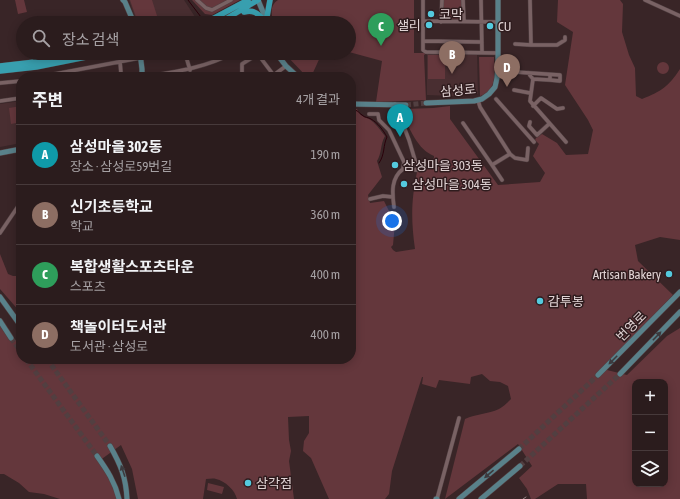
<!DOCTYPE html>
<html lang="ko">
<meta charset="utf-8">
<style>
body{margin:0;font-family:"Asap Condensed","Noto Sans KR",sans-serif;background:#332526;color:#f1f3f6}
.controls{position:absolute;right:12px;bottom:12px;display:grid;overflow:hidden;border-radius:8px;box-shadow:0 2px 10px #0003}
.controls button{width:36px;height:36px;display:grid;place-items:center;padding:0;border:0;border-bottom:1px solid #473a3b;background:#2b1c1d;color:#f1f3f6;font:20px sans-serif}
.you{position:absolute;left:392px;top:221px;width:14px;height:14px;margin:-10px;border:3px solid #fff;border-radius:50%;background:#1a73e8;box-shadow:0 0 0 6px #1a73e833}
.badge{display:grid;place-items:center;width:26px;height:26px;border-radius:50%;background:#b45309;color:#fff;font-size:13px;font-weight:700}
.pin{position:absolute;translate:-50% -33px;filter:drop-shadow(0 1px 2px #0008)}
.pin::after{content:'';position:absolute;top:21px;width:14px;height:12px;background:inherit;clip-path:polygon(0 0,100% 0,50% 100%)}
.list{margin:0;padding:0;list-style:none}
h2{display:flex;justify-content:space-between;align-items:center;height:52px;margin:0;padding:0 16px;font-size:17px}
h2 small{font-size:13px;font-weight:400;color:#a6a1a4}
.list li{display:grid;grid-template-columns:26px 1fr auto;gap:12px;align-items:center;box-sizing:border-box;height:60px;padding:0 16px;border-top:1px solid #473a3b}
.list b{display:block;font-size:15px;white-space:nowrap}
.list p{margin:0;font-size:13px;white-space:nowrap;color:#a6a1a4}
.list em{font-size:13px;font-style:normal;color:#a6a1a4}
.icon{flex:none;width:22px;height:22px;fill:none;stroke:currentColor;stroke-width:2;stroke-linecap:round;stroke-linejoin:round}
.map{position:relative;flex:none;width:680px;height:499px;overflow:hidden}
.search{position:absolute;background:#2b1c1d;box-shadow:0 2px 10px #0003;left:16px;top:16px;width:340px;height:44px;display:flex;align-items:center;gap:10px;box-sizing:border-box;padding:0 14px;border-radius:22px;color:#a6a1a4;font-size:15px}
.panel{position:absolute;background:#2b1c1d;box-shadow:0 2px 10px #0003;left:16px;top:72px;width:340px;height:292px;border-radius:16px}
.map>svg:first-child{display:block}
</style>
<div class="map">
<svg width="680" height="499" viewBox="0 0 680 499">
<rect width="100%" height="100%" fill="#392527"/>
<path fill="#492e31" d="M129,0h55l13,20 -11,3h-49z
M427,53l50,1 1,40 -25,2 -26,-1z
M21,101v42l-21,4v-43z"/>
<path fill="#64373c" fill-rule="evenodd" d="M15,0h9l3,12 -9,2z
M130,0h22l7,22 -4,1h-17z
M192,0h48l-28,15 -7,-1z
M278,0h136v53h13l-3,2 2,45 -50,2 6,-41 -33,-9v-29h-76c-1,-9 -4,-17 5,-23z
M444,0h17v18l-1,2 -16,-1z
M558,0h62l3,4 -1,28 7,23 6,13 1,28 6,3c20,-8 26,-12 38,-30v171l-20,-3 -25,8 3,16 35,34 -70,74 24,6 40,-39 13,-8v171h-93l-1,-15h-28l-23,15h-4l-4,-10 -8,-11 13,-12 -14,-22 -73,55 20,-80c11,-5 23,-5 34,-10 4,-2 8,-6 12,-10l-3,-13 -8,-4 -10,-1 -8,-7 -11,3 -1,7 -31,-4 -3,8 -14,-4 1,-7h-1l-30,94 -3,23 -4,5h-56l-18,-41 -8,-7 1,-10 5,-8v-17l-21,1 1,23 2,11 -2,10 5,38h-57c-2,-9 -12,-18 -21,-20 -3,-1 -7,0 -10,0l-3,20h-65l-6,-30 -11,-24 -22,16 6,7 13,31h-58l-16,-5 -15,-2 -10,-9 -15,-9h-4v-149l12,18 9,-7v23h330v-149h2l-1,-11h-1v-91l6,1c3,7 5,7 12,10 6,3 12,12 16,17 -5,9 -3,17 -8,25l5,16 -14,18 2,8 14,-2 11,22 -2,22 -2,2 2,3 3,2 19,-3c-4,-29 -4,-48 2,-77l10,-5 7,-9v-2c-17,-7 -23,-26 -32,-42l3,-5 28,-1 17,-2v13l48,66 42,-3 5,-9 -12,-17 6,-12 -4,-4 1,-2 6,-4 15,9 9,12 22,-1 5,-24 -5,-10 -23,-35 8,-53 -16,-10zM635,382h30v102h-30z
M284,53h38l-11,24h-4z
M428,55h17v24h-17z
M479,57h15c0,15 4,33 -14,39z
M657 68a6 6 0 1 1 12 0a6 6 0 1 1-12 0Z
M21,106v16l-10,2 -2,-16z
M0,254l8,20 5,2h8v37l-21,-24z
M208,483l16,4 -2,7 -15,-4z"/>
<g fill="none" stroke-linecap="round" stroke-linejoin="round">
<path stroke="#2a010a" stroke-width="1" d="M188,0l13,17
M351,110c6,-1 7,2 11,5 3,3 6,2 9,4 7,4 12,11 16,18 -4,8 -2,18 -8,26"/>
<path stroke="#523f41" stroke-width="5" stroke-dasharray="5 2.5" stroke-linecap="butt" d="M406,105l20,-2
M11,338l10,14
M26,359l71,97
M47,359l63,87
M519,449l79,-74
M520,466l100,-92"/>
<g stroke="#524143" stroke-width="4.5">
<path id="street" d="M197,0l9,8 6,2 19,-10
M423,0v41l59,1
M463,0l1,22
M481,0l1,52
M530,0l1,45h26l8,-5v-3
M645,0l35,16
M423,21l74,1
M441,22l1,-22
M423,41v9l3,2 72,1
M515,44l16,1
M185,53l5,17
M257,53l18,24
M498,71h3l59,4v6l-10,-1v-5
M528,73l5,6 17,1
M39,77l127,-24
M120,77l1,-3 -1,-13
M144,77c30,-5 61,-9 89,-24
M242,77v-13l16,-10
M271,77l15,-11
M533,79l-3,22 36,41
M0,83l21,-2
M514,90l16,3
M496,99l38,43
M0,101l21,-3
M395,104l14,36 8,27 10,-1
M533,106l8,-8 16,11 6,-1
M369,114h9l1,6 10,10 15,32 -1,7
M530,122l-1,4 8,9 12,-11
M463,123l29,42 18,-11 -30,-47 -2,-7
M510,154l5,4 12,2 1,-12
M492,165l10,15
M370,199l13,-3 10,1
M394,207c-2,-15 -3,-29 9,-38l14,1v-3
M0,233l21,-31
M437,499l22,-81"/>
</g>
<g stroke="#524143" stroke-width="6">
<path id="secondary" d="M123,0l2,2 9,21
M258,0l5,12 3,10
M140,53l2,16v8
M276,53l10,13 12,11
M426,103l48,-2 8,-2 7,-5 6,-7 2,-9 1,-15v-63
M351,104l55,1
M0,153l21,-4
M0,297l18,25
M0,321l11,17
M620,374l60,-62
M598,375l82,-83
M110,446c11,19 16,32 17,53
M97,456c10,14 18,26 22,43
M436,499h1
M459,499l60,-50
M481,499l39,-33"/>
</g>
<g stroke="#524143" stroke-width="6">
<path id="primary" d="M244,12c11,-3 15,3 22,10
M266,22l4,-22
M205,23l43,-23
M219,23l39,-23
M0,66l35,-4 41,-9
M0,71l36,-4 70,-14"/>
</g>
<use href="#street" stroke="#796264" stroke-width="3.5"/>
<use href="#secondary" stroke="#59818a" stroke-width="5"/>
<use href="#primary" stroke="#389faf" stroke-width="5.5"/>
<path stroke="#958485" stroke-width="1" d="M523,499l3,-2"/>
</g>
<defs><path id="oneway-solid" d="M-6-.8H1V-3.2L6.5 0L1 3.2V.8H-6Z"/></defs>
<g fill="#3c3a3e">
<use href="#oneway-solid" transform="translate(657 336) rotate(-46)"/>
<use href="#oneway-solid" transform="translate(613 360) rotate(135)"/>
<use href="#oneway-solid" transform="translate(123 471) rotate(-109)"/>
<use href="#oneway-solid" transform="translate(489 474) rotate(140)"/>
</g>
<g fill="#54cade" stroke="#2f1c1e" stroke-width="1.5">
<circle cx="431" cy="14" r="4"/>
<circle cx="429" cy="25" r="4"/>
<circle cx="490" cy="26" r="4"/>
<circle cx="395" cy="165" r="4"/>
<circle cx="404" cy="184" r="4"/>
<circle cx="669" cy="274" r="4"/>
<circle cx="540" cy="301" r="4"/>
<circle cx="248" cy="483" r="4"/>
</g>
<g text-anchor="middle" stroke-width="3" stroke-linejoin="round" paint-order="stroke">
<g font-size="13" fill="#e0d2d3" stroke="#2f1c1e" text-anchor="start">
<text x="439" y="19">코막</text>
<text x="421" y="30" text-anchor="end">샐리</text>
<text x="498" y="31">CU</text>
<text x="403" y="170">삼성마을 303동</text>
<text x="412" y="189">삼성마을 304동</text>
<text x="661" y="279" text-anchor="end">Artisan Bakery</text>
<text x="548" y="306">감투봉</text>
<text x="256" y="488">삼각점</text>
</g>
<g font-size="13" fill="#e0d2d3" stroke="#2f1c1e">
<text transform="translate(458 90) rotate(-5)" y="5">삼성로</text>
<text transform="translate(631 326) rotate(-45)" y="5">번영로</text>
</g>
</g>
</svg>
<div class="controls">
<button>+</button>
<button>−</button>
<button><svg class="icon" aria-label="layers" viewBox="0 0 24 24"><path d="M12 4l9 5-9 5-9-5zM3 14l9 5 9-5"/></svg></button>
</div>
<div class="you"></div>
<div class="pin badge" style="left:400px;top:137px;background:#0f9aa8">A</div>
<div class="pin badge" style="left:452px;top:74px;background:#8d6e63">B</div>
<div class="pin badge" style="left:381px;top:46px;background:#2e9e5b">C</div>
<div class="pin badge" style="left:507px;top:87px;background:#8d6e63">D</div>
<div class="search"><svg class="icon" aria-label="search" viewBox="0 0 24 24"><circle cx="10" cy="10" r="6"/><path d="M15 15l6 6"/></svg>장소 검색</div>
<section class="panel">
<h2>주변<small>4개 결과</small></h2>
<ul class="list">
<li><span class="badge" style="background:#0f9aa8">A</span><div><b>삼성마을 302동</b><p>장소 · 삼성로59번길</p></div><em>190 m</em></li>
<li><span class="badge" style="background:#8d6e63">B</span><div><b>신기초등학교</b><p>학교</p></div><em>360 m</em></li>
<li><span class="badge" style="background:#2e9e5b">C</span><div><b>복합생활스포츠타운</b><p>스포츠</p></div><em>400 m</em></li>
<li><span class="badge" style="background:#8d6e63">D</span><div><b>책놀이터도서관</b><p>도서관 · 삼성로</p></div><em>400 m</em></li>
</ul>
</section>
</div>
